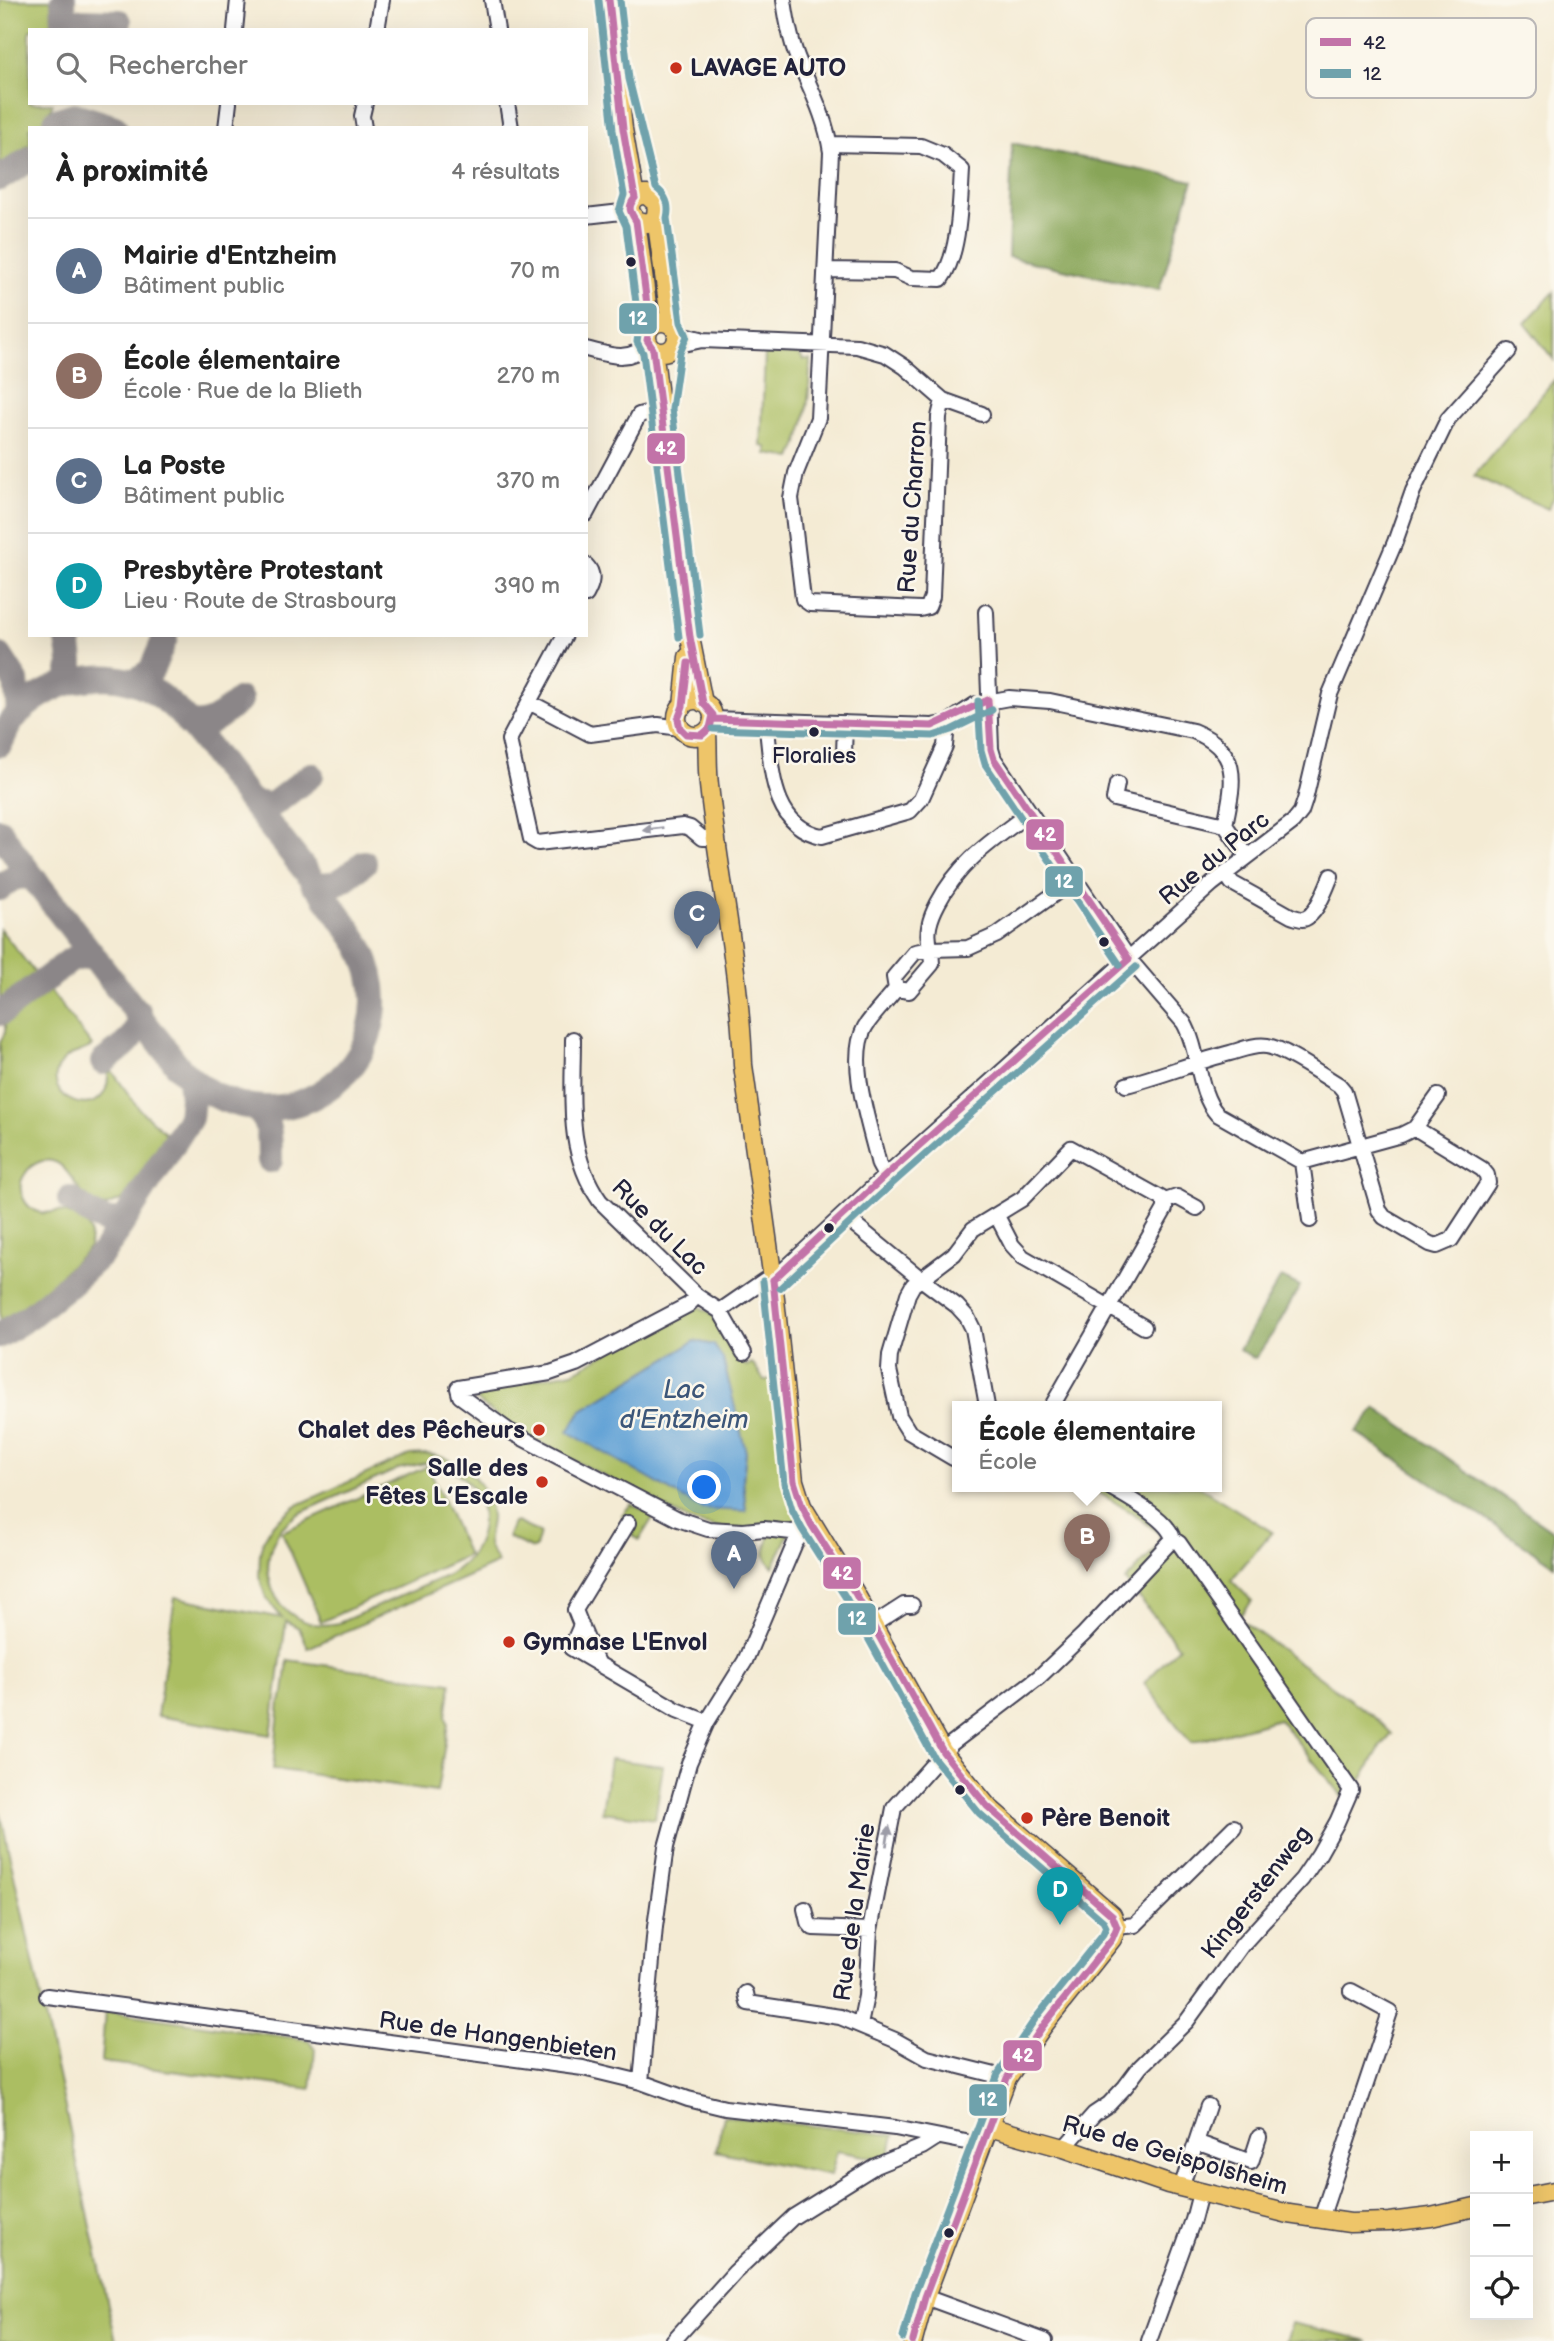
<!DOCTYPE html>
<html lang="fr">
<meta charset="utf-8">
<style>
body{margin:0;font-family:"Balsamiq Sans",sans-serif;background:#f2f2f2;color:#222}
.controls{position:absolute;right:21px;bottom:21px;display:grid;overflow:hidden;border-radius:0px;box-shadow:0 7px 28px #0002}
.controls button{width:63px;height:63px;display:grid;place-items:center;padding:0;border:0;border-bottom:2px solid #e0e0e0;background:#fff;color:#222;font:35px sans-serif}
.you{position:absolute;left:705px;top:1488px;width:24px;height:24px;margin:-18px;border:5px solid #fff;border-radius:50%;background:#1a73e8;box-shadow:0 0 0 10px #1a73e833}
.badge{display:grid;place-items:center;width:46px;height:46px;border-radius:50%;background:#c8321e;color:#fff;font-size:23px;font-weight:700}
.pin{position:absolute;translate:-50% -58px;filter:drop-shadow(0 2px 4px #0008)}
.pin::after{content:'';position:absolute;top:37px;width:24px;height:21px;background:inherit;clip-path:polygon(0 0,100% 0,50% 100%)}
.popup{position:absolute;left:952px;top:1401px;width:270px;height:91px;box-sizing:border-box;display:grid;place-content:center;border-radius:0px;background:#fff;filter:drop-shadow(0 2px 5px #0005);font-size:23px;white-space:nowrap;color:#767676}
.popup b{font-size:26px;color:#222}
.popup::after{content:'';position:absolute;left:50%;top:100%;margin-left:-14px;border:14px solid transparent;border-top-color:#fff}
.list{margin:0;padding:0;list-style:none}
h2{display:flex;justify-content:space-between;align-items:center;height:91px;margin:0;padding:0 28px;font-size:30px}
h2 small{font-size:23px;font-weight:400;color:#767676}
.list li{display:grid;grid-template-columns:46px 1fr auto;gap:21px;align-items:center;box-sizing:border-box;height:105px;padding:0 28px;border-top:2px solid #e0e0e0}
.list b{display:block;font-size:26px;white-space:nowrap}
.list p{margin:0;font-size:23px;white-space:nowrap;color:#767676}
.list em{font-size:23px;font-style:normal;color:#767676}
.icon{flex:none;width:38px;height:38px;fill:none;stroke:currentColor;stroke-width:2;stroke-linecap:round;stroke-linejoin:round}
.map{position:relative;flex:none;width:1554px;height:2341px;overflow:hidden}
.search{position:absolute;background:#fff;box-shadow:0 7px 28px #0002;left:28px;top:28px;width:560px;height:77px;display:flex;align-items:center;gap:18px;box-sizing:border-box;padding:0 24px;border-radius:0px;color:#767676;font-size:26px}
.panel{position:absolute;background:#fff;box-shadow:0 7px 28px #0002;left:28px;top:126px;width:560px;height:511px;border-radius:0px}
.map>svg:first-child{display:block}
</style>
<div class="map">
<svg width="1554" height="2341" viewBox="0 0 1554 2341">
<rect width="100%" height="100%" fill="#fbf7ec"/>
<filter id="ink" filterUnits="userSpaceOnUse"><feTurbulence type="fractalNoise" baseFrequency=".0143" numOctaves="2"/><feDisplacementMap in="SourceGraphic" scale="14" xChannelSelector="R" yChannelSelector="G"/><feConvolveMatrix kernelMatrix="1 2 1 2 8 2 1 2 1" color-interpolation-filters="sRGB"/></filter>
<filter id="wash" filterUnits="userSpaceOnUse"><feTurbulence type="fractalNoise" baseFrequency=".00686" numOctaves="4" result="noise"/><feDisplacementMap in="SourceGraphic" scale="28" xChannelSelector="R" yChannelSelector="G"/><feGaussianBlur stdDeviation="1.57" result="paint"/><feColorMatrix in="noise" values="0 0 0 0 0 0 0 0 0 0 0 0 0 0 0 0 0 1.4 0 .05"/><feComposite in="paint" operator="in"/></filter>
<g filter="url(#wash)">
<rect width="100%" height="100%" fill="#f4ebd4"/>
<path fill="#abbe62" stroke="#66704e" stroke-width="2" fill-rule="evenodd" d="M0,0h53l1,30h-24v73h23l-10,25h-13v16l-30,23z
M1554,292v68l-29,-37z
M765,353l35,1 3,6h7c0,36 -3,65 -18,98l-25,-4v-7l-6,-1z
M1554,380v117l-6,12 -74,-33z
M0,929l35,44 -35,27z
M49,989l43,57c-10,7 -22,6 -29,15 -31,37 47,68 45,12l4,-2 28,39 28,25 -35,57 -7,6 -22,9c-31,-4 -31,-52 -62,-46 -7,2 -13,6 -17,13 -10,14 -1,35 16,39 8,1 14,-3 22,-1 9,2 16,7 24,12l3,9 -1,15 -50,48 -39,25v-278l5,-11v-9l26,-23z
M699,1307l11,5 36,54 6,-3 12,17 15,-1 25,144 -17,14 -14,30c-12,-9 -7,-20 -3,-33l-16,2 -3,7 -9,4 -2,-14 -48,-11 -180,-94 -47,-37 108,-19 80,-45zM695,1341l51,111 -3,28 3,31 -177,-79 13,-22z
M427,1454c33,4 61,27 64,61 1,9 -4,19 -3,28 0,5 7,14 10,20l-190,85 -9,-20 -13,-7 -15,114 -114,-19 18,-119 107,21 -16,-20 -7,-22 1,-23 3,-12 10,-17 22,-18 100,-45 15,-6zM426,1463c63,4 76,82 22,112l-109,48c-67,15 -98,-72 -41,-109l100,-45z
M428,1466l40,89 -147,67 -39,-90z
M1088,1486h110l74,46 -41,48 21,21 -14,17 140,102 14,14 -13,15 -31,55 -69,-85 -88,24 -47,-60 35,-36 -54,-66 34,-36 1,-11 -26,-20z
M631,1504l23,12 -15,24 -12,-9 5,-9 -10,-7z
M516,1522l24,11 -4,14 -3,2 -24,-11 -1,-3 5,-12z
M288,1660l163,23 -5,33 2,8 -11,68 -164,-23 7,-68 4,-8z
M610,1759l53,7 -8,53 -53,-7z
M0,1811l116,530h-116z
M105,2011l204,29 6,9 -4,40 -210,-27z
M724,2116l170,19 -4,18 -10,6 -43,-8 -6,24 -115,-24z
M1292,2323l77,18h-83z"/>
<path fill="#88a558" stroke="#55644a" stroke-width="2" d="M1012,143l181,38 -34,109 -151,-33z
M1281,1277l19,9 -23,41 -22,32 -16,-9z
M1376,1408l178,124v33l-198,-133z"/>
<path fill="#64a3d6" stroke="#436288" stroke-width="2" d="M695,1341l19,4 9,14 23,93 -3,28 3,31 -44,-2 -134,-77 14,-22z"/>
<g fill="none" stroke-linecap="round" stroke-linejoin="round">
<path stroke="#8b8688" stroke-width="26" d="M63,0l1,30
M66,30l12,-9 41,1
M56,121l18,-6 41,13
M0,178l30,-19
M0,656l16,25 3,31
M133,682l18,-11 14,-33
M65,684c10,-16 5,-31 2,-49
M189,724c23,4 34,-11 51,-24
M0,744c4,-8 7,-17 12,-24 34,-41 99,-57 144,-27 31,21 52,55 75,84 43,55 90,110 129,169 60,118 -88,223 -182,120l-161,-209 -17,-26
M252,803l16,2 7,-2 36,-28
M313,883c25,6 33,-6 51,-20
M0,888c11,-10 18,-14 33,-10
M1,1013l70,-53 15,-4 10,3
M103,1062c18,-14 37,-24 36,-49
M255,1109c18,12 14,32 15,51
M70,1199c18,12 34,30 56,19
M0,1335l30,-19 37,-30 36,-33 87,-135 2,-20 -2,-19"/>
</g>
</g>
<g filter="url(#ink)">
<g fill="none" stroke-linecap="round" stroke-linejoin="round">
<g stroke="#424052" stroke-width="18">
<path id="minor" d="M492,0l5,30
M784,0c3,22 7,44 16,64 13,30 26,55 31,88l-13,266 -22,55 -5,25 12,101 7,5 110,5 8,-2 4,-10 7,-180 4,-17
M235,30l3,-30
M377,30l5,-30
M507,103l4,25
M226,128l3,-25
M364,128l-2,-12 3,-13
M586,216l44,-5
M826,270l69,1 16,7 30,1c19,-25 19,-78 21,-109l-19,-15 -22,-9 -91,-2
M677,333l24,6
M674,346l28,-6 155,6 28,8 20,13 38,33 39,14
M586,349c25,6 41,14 63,-5
M586,514l53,-99 22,-6
M586,565c9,9 6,19 0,30
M986,612l5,137 3,10 135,200 55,64c16,28 13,69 33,91l85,48 99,-27 14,-7 23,-32
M565,635l-36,67 61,32 68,-9 22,3
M529,702l-20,38 22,99 7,4 145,-17 7,2 12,10h14
M713,719l219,7 15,-3 29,-19 33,-6 41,3 143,30c49,20 41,50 32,94l22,31
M766,721c6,42 3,105 56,115l88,-25 11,-12 24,-53 2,-23
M844,754l1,-31
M1117,784l-3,15 111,26
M1029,813c-37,28 -69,48 -91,90 -8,15 -13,30 -7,46l37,-1 29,-13 77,-55
M1226,874l6,9 59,33c2,1 10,3 11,3 13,0 25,-33 29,-43
M931,949l1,15 -23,27 -13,-2 -2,-12 21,-25z
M573,1039c0,58 -8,112 27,162l97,95 23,15 24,42
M1126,1085c35,-9 69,-23 104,-32 11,-3 25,-9 37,-7 19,3 55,29 72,39l5,6 35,119 5,7 46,27 7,2 14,-6 37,-57 -1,-8 -5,-6 -67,-41
M1302,1162l8,58
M885,1176l-6,-11c-8,-36 -33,-104 -14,-138 8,-13 22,-26 31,-38
M1165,1201l12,-4 20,11
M843,1215l78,64 36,27 10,11 6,12 14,77
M997,1216l15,29 11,12 121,70
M697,1296l-9,9 -112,59 -26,9 -92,15 2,8 49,35 169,88 30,10 35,2 21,-2 37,4
M720,1311l45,-31h8l112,-104 327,-292 81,-62 8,-10 4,-12 25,-106 65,-152 18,-51 35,-72 61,-68
M958,1458h-5l-44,-26 -10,-16 -10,-46 1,-15 18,-61 5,-9 41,-31 19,-25 49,-30 49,-51 90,50 4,3v8l-113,197
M1108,1486c18,11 61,33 65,53
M628,1523l-53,87 6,15 -10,23 106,62 30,12
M581,1625l16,38
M873,1625l31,-20h8
M805,1909l3,13 5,6 57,2
M1117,1927l18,-2 99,-98
M746,1993l2,10 92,14 55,23 32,18 80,20
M47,1996l536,72 58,14 47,17 37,9 170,20 86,17
M860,2025l6,-29 4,-66 24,-122 57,-64 88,-67 45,-43 89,-95
M641,2082l14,-155 11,-80 23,-84 18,-41 38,-61 50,-118 11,-15
M1196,2142l55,20 8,-25
M1064,2148l30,-34 15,-10 16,-17 15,-20 47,-46 55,-76 60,-66 17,-25 18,-32 14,-32 -172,-247 -6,-4
M1181,2188l27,-82
M1321,2219l69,-207 -39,-21
M925,2297l120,44
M673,2341l62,-69 58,-55 82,-51 47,-19 14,-9
M1149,2341l44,-121 7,-27"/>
</g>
<g stroke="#424052" stroke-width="21">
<path id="major" d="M609,0l14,129 12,69
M656,217l-7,6 -13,-2 -6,-10c-1,-11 6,-17 17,-16l10,9 -1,13 15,108
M636,221l14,106
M647 337a15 15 0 1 1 30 0a15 15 0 1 1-30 0Z
M653,349l37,288 13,66
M677 718a18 18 0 1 1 36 0a18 18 0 1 1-36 0Z
M683,706l5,-49
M707,732c1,17 0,36 2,53 10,93 31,187 34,280l30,215 21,201 8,25 53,87 88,159 44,54 125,109 5,12 -5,12 -69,87 -36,52 -82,219 -12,44
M989,2127l75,21 104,36 121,30 61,9 39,-1 42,-5 44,-10
M1528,2196l26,-5"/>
</g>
<use href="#minor" stroke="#fff" stroke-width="14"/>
<use href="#major" stroke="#eec569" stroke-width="18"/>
<g stroke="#fbf7ec" stroke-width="12">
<path id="bus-1" d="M609,0l14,129 12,69
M635,198c-8,9 -5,14 1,23l14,106 -3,13 6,9 37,288 13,66
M688,663l-5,43 -5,13 2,9 6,6 16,1 8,-7 3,-13 -10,-12
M988,700l3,49 3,10 135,200
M713,719l219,7 56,-26
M773,1280l21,201 8,25 9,18 44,69 88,159 44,54 125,109 5,12 -5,12 -69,87 -36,52 -82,219 -12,44
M773,1280l112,-104 244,-217"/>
</g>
<g stroke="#fbf7ec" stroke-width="12">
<path id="bus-2" d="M620,0l9,79 27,109c11,8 14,17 11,30l14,104 6,14 -7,17 -8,56 28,226
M599,1l14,129 11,65 -5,16 7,15 13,100 -2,16 6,11 36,284
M978,701l3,49 4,14 135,201
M713,729l220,7 18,-6 41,-20
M763,1281l21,202 8,27 10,19 44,69 88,160 45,55 124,108 3,6 -3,7 -68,85 -37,55 -83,219 -12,45
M780,1288l112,-104 244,-217"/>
</g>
<use href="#bus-1" stroke="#c273a8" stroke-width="7"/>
<use href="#bus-2" stroke="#6fa2ac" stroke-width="7"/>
</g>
<defs><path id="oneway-solid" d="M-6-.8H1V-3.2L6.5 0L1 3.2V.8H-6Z" transform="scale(1.75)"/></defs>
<g fill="#9c9ca7">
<use href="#oneway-solid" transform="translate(653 829) rotate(173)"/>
<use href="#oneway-solid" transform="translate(888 1836) rotate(-81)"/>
</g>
</g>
<g fill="#c8321e" stroke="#fbf7ec" stroke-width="2.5">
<circle cx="676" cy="68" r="7"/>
<circle cx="539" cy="1430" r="7"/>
<circle cx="542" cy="1482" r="7"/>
<circle cx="509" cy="1642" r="7"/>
<circle cx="1027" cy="1818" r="7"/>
</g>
<g fill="#22223b" stroke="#fbf7ec" stroke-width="2.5">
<circle cx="631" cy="262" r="6"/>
<circle cx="814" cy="732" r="6"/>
<circle cx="1104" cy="942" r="6"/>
<circle cx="829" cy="1228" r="6"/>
<circle cx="960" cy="1790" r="6"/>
<circle cx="949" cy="2233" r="6"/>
</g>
<g text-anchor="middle" stroke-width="5" stroke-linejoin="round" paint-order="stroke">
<g font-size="22" fill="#22223b" stroke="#fbf7ec">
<text x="814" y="763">Floralies</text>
</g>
<g font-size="24" font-weight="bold" fill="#22223b" stroke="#fbf7ec" text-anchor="start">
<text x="690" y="76">LAVAGE AUTO</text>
<text x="525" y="1438" text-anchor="end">Chalet des Pêcheurs</text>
<text x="528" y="1476" text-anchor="end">Salle des<tspan x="528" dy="28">Fêtes L’Escale</tspan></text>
<text x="523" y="1650">Gymnase L'Envol</text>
<text x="1041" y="1826">Père Benoit</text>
</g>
<g font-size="24" fill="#22223b" stroke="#fbf7ec">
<text transform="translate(912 507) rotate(-86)" y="8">Rue du Charron</text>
<text transform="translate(1214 858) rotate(-39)" y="8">Rue du Parc</text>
<text transform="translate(660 1227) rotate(45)" y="8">Rue du Lac</text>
<text transform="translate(1256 1892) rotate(-52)" y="8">Kingerstenweg</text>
<text transform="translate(854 1912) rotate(-82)" y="8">Rue de la Mairie</text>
<text transform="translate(498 2036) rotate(8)" y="8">Rue de Hangenbieten</text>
<text transform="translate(1175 2155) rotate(16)" y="8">Rue de Geispolsheim</text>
</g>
<g font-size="26" font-style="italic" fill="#3c5679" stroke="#fbf7ec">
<text x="684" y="1398">Lac<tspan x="684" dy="30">d'Entzheim</tspan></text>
</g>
</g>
<rect x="1306" y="18" width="230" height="80" rx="10" fill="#fbf7ec" stroke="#bab7b7" stroke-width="2"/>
<rect x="1320" y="38" width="31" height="8" fill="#c273a8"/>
<rect x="1320" y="69" width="31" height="9" fill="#6fa2ac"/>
<g font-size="19" fill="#22223b">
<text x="1363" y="49">42</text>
<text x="1363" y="80">12</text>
</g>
<g stroke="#fbf7ec" stroke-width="2.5">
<rect x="618" y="302" width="40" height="33" rx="7" fill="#6fa2ac"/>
<rect x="646" y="432" width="40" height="33" rx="7" fill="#c273a8"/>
<rect x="1025" y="818" width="40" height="33" rx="7" fill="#c273a8"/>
<rect x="1044" y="865" width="40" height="33" rx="7" fill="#6fa2ac"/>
<rect x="822" y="1556" width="40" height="34" rx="7" fill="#c273a8"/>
<rect x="837" y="1602" width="40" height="34" rx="7" fill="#6fa2ac"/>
<rect x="1002" y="2039" width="41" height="33" rx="7" fill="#c273a8"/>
<rect x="968" y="2083" width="40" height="34" rx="7" fill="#6fa2ac"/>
</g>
<g font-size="19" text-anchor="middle" font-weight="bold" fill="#fff">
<text x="638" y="325">12</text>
<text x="666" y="455">42</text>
<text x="1045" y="841">42</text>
<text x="1064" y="888">12</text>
<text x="842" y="1580">42</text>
<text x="857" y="1625">12</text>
<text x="1023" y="2062">42</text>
<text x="988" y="2106">12</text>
</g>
</svg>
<div class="controls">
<button>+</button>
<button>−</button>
<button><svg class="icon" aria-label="locate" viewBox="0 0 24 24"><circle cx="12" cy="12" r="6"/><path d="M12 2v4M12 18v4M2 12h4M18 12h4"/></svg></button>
</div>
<div class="you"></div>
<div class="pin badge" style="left:734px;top:1589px;background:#5c6f8a">A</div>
<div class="pin badge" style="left:1087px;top:1572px;background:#8d6e63">B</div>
<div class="popup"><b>École élementaire</b>École</div>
<div class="pin badge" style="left:697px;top:949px;background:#5c6f8a">C</div>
<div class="pin badge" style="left:1060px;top:1925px;background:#0f9aa8">D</div>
<div class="search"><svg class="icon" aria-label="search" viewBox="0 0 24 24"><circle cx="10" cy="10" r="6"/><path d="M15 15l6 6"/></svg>Rechercher</div>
<section class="panel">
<h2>À proximité<small>4 résultats</small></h2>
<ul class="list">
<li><span class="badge" style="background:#5c6f8a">A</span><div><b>Mairie d'Entzheim</b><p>Bâtiment public</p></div><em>70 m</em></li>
<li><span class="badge" style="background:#8d6e63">B</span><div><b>École élementaire</b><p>École · Rue de la Blieth</p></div><em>270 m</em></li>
<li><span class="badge" style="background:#5c6f8a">C</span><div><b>La Poste</b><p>Bâtiment public</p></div><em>370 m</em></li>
<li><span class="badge" style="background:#0f9aa8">D</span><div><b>Presbytère Protestant</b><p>Lieu · Route de Strasbourg</p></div><em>390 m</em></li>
</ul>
</section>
</div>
